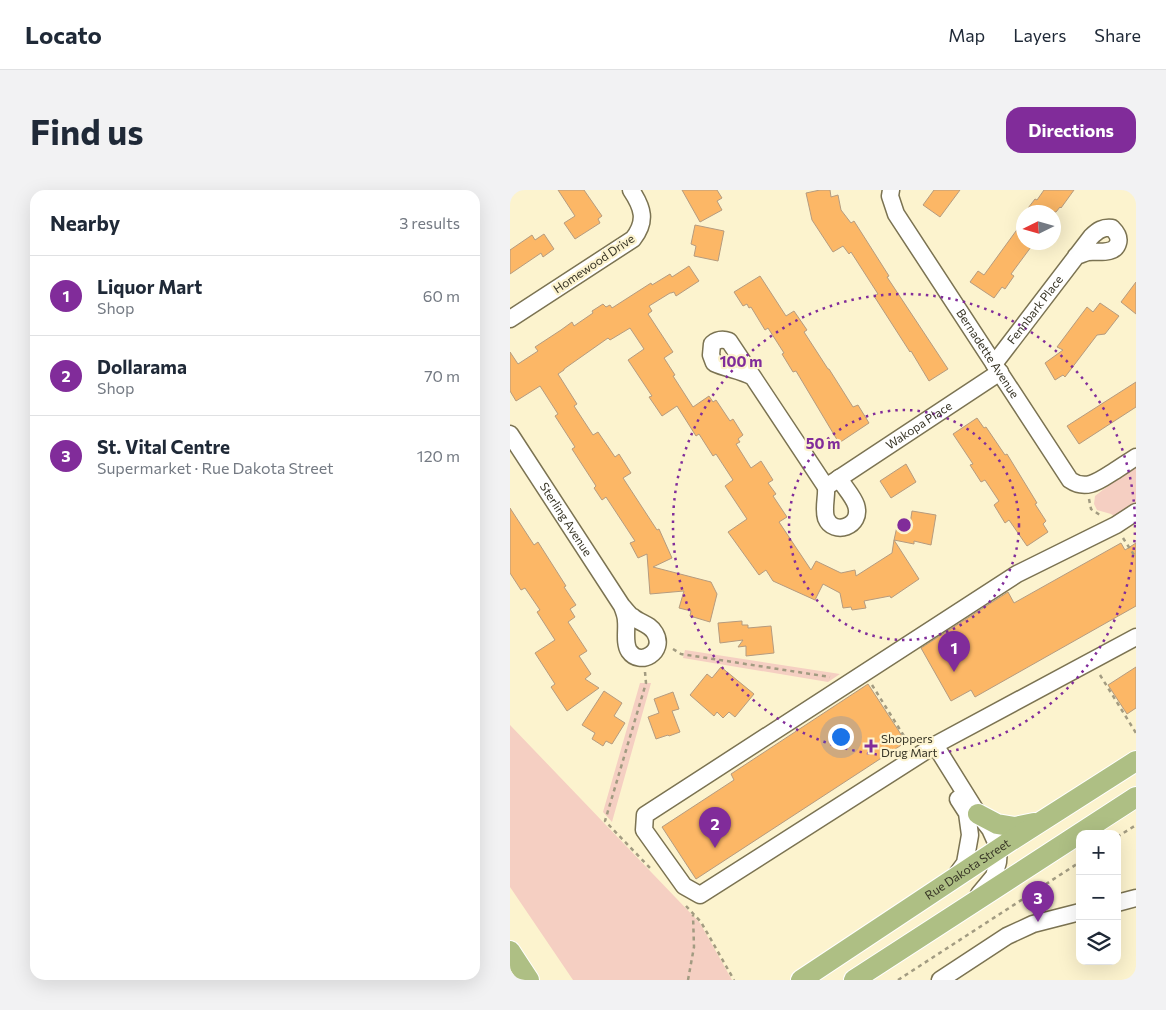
<!DOCTYPE html>
<meta charset="utf-8">
<style>
body{margin:0;font-family:Commissioner,sans-serif;background:#f2f2f3;color:#1f2937}
.controls{position:absolute;right:15px;bottom:15px;display:grid;overflow:hidden;border-radius:10px;box-shadow:0 5px 20px #0002}
.controls button{width:45px;height:45px;display:grid;place-items:center;padding:0;border:0;border-bottom:1px solid #e0e1e3;background:#fff;color:#1f2937;font:25px sans-serif}
.compass{position:absolute;left:506px;top:15px;width:45px;height:45px;border-radius:50%;background:#fff;box-shadow:0 5px 20px #0002;rotate:265deg}
.you{position:absolute;left:330px;top:546px;width:18px;height:18px;margin:-12px;border:4px solid #fff;border-radius:50%;background:#1a73e8;box-shadow:0 0 0 8px #1a73e833}
.badge{display:grid;place-items:center;width:32px;height:32px;border-radius:50%;background:#812c9a;color:#fff;font-size:16px;font-weight:700}
.pin{position:absolute;translate:-50% -41px;filter:drop-shadow(0 1px 2px #0008)}
.pin::after{content:'';position:absolute;top:26px;width:18px;height:15px;background:inherit;clip-path:polygon(0 0,100% 0,50% 100%)}
.list{margin:0;padding:0;list-style:none}
h2{display:flex;justify-content:space-between;align-items:center;height:65px;margin:0;padding:0 20px;font-size:21px}
h2 small{font-size:16px;font-weight:400;color:#747a83}
.list li{display:grid;grid-template-columns:32px 1fr auto;gap:15px;align-items:center;box-sizing:border-box;height:80px;padding:0 20px;border-top:1px solid #e0e1e3}
.list b{display:block;font-size:19px;white-space:nowrap}
.list p{margin:0;font-size:16px;white-space:nowrap;color:#747a83}
.list em{font-size:16px;font-style:normal;color:#747a83}
.icon{flex:none;width:28px;height:28px;fill:none;stroke:currentColor;stroke-width:2;stroke-linecap:round;stroke-linejoin:round}
.map{position:relative;flex:none;width:626px;height:790px;overflow:hidden;border-radius:15px}
header{display:flex;align-items:center;gap:30px;box-sizing:border-box;height:70px;padding:0 25px;background:#fff;border-bottom:1px solid #e0e1e3}
header strong{font-size:24px}
nav{display:flex;gap:28px;margin-inline-start:auto;font-size:18px}
.intro{display:flex;align-items:center;justify-content:space-between;box-sizing:border-box;height:120px;padding:0 30px}
h1{margin:0;font-size:35px}
.button{padding:12px 22px;border-radius:15px;background:#812c9a;color:#fff;font-size:18px;font-weight:700}
main{display:flex;gap:30px;padding:0 30px}
aside{flex:1;background:#fff;border-radius:15px;box-shadow:0 5px 20px #0002}
.map>svg:first-child{display:block}
</style>
<header>
<strong>Locato</strong>
<nav><a>Map</a><a>Layers</a><a>Share</a></nav>
</header>
<div class="intro"><h1>Find us</h1><a class="button">Directions</a></div>
<main>
<aside>
<h2>Nearby<small>3 results</small></h2>
<ul class="list">
<li><span class="badge">1</span><div><b>Liquor Mart</b><p>Shop</p></div><em>60 m</em></li>
<li><span class="badge">2</span><div><b>Dollarama</b><p>Shop</p></div><em>70 m</em></li>
<li><span class="badge">3</span><div><b>St. Vital Centre</b><p>Supermarket · Rue Dakota Street</p></div><em>120 m</em></li>
</ul>
</aside>
<div class="map">
<svg width="626" height="790" viewBox="0 0 626 790">
<rect width="100%" height="100%" fill="#fcf3ce"/>
<path fill="#f5cfc2" d="M626,277v36l-19,12 -3,1 -3,-2 -14,-4 -3,-6 1,-8 9,-7z
M175,460l155,24 -12,8 -145,-24z
M130,493h11l-39,139 -9,-10z
M0,535l190,198 32,57h-159l-63,-93z"/>
<path fill="#fcb766" stroke="#b59b7f" d="M48,0h26l18,26 -4,3 2,4 -25,16 -11,-16 11,-7z
M172,0h35l5,8 -5,3 5,9 -22,12z
M310,0h10l1,7 7,-2 3,15 10,13 3,-2 35,55 -2,1 61,92 -19,12 -18,-30 -1,1 -36,-56 4,-2 -27,-42 -2,2 -6,-8 -10,6 -21,-32 -6,-27z
M424,0h26l-20,27 -17,-12z
M534,0h30l-13,18 -1,-1 -4,5h-31l10,-13 2,1z
M514,30v22h2l5,5 -20,27 3,2 -9,13 -3,-2 -8,11 -24,-16 8,-11 6,4z
M185,35l29,6 -6,30 -24,-5 2,-10 -5,-2z
M34,44l10,15 -11,8 -2,-4 -31,21v-24l22,-15 3,5z
M179,76l10,15 -23,15 -2,-4 -3,1h-1l-21,13 3,5 -4,3 25,38 -9,6 11,17 -2,1 20,31 16,-11 4,6 3,-2 14,21 3,-2 10,16 -5,4 2,3 -4,2 15,24 10,-7 12,19 -5,3 8,11 -3,2 14,21 -8,5 32,48 5,-9 25,12 14,-3 1,6 36,-23 2,-13 25,39 -28,19 -1,-2 -26,5 2,7 -14,2 -1,-3 -8,1 -3,-15 -17,-9 -8,16 -42,-19 -7,-11 -7,5 -31,-43 19,-13 -22,-33 8,-6 -17,-26 -3,2 -14,-22 -3,2 -19,-30 -15,10 -13,-19 3,-1 -24,-36 16,-11 -14,-21 -20,12 -2,-2 -44,31v1l-6,4 19,30 -3,2 19,29 5,-3 17,25 4,-3 12,19 -8,5 34,52 2,-1 13,29 -19,9 58,15 6,12 -7,28 -20,-6 1,-5 -12,-3 5,-17 -34,3 -3,-40 -9,4 -8,-15 5,-2 -29,-44 -4,3 -8,-12 2,-2 -24,-37 3,-2 -20,-31 3,-2 -18,-28 -24,15 -6,-10v-39l8,12 20,-13 -3,-4 26,-17 11,-8 2,4 19,-13 -1,-2 11,-7 3,3 4,-2 2,3 39,-25 1,2 18,-11 2,3z
M250,86l26,40 8,-5 13,19 -3,2 24,37h1l24,38 5,-2 11,18 -30,20 -43,-72 -3,1 -11,-18 2,-1 -16,-25 -3,2 -14,-23 -2,1 -2,-4 -4,2 -9,-14z
M626,92v32l-15,-12z
M590,113l19,13 -14,18 -8,1 -32,42 -2,-2 -8,5 -10,-17 18,-13 -6,-3 30,-40 6,5z
M626,192v25l-57,37 -12,-18z
M467,228l7,10 2,-1 19,28 2,-1 30,49 -2,1 11,17 -3,3 5,8 -21,14 -18,-26 -4,3 -11,-18 5,-4 -14,-21 -4,2 -11,-17 3,-1 -20,-30z
M396,274l10,18 -25,16 -11,-17z
M0,318l24,37 4,-3 28,44 -2,1 12,18 -6,4 5,8 -7,5 19,29 -8,5 12,18 -6,5 14,9 -32,23 -16,-24 4,-3 -20,-31 20,-13 -18,-28 3,-2 -15,-22 -4,2 -11,-17z
M402,321l24,4 -5,30 -17,-4v3l-20,-4 4,-18 12,2z
M611,353l4,7 11,-7v63l-161,91 -4,-7 -20,11 -30,-53 87,-56 6,11z
M232,431v4h6v3l23,-2 3,27 -28,3v-10l-8,1 5,-7 -23,3 -2,-20z
M211,477l33,27 -19,23 -6,-5 -6,6 -6,-6 -3,4 -24,-21 17,-21 5,4z
M626,477v41l-9,6 -19,-29z
M358,494l38,58 -210,137 -34,-52 72,-47 -3,-6z
M94,501l18,12 -8,13 11,7 -13,21 -6,-3 -3,5 -11,-7 3,-6 -13,-8z
M163,502l6,17 -7,2 8,21 -11,4 -1,-1 -12,4 -8,-22 11,-4 -5,-14z"/>
<g fill="none" stroke-linecap="round" stroke-linejoin="round">
<g stroke="#7b7352" stroke-width="19">
<g id="minor">
<path id="s1" d="M381,0l-1,6 6,18 174,266c16,11 29,1 43,-8 8,-5 15,-10 23,-15"/>
<path d="M0,129l123,-80c14,-18 10,-31 -2,-49"/>
<path id="s2" d="M484,174l97,-127c7,-7 12,-10 21,-9 4,4 8,9 6,15 -3,12 -21,8 -30,9 -4,1 -8,3 -12,4"/>
<path id="s3" d="M243,187l-24,-36c-6,-2 -11,-2 -17,3l-1,11 3,8c13,6 27,7 39,14l73,110 174,-115"/>
<path id="s4" d="M0,244l112,172c4,4 7,9 11,11 7,6 17,7 22,16 11,19 -15,34 -26,18 -5,-8 -2,-21 -3,-30 0,-5 -2,-10 -4,-15"/>
<path d="M316,297c1,9 -3,22 0,31 7,18 37,9 30,-13 -3,-9 -12,-18 -17,-27"/>
<path d="M626,322l-20,13 -99,49 -372,241 -1,15 40,56 16,9 235,-150 201,-108"/>
<path d="M425,555l43,69 12,15 9,20 -1,13 -4,14 -15,18"/>
<path d="M444,688l11,-15 5,-28 -3,-22 -9,-14"/>
<path d="M607,713l19,-5"/>
<path d="M430,790l67,-44 26,-12 47,-12"/>
</g>
</g>
<g stroke="#fff" stroke-width="22">
<g id="major">
<path d="M468,624l19,10 18,3 19,-4"/>
<path d="M0,761l19,29"/>
<path id="s5" d="M291,790l208,-138 127,-81"/>
<path d="M344,790l282,-183"/>
</g>
</g>
<path stroke="#a29b81" stroke-width="2.5" stroke-dasharray="4 4" stroke-linecap="butt" d="M579,309l2,10 9,6
M613,348l13,20
M163,459l8,5 149,23
M135,482l1,11 -41,138 46,48
M590,485l36,58
M362,495l37,59
M607,647l19,-12
M176,716l15,16 33,58
M178,790l6,-33 -1,-32
M388,790l182,-118"/>
<use href="#minor" stroke="#fff" stroke-width="16"/>
<use href="#major" stroke="#aebf84" stroke-width="20"/>
</g>
<g fill="none" stroke="#812c9a" stroke-width="2.5" stroke-dasharray="2.5 5">
<circle cx="394" cy="335" r="115"/>
<circle cx="394" cy="335" r="231"/>
</g>
<path fill="#812c9a" stroke="#fcf3ce" stroke-width="2" d="M358.5 548.5h5v5h5v5h-5v5h-5v-5h-5v-5h5z"/>
<g text-anchor="middle" stroke-width="4.5" stroke-linejoin="round" paint-order="stroke">
<g font-size="12" fill="#383526" stroke="#fcf3ce">
<text transform="translate(84 74) rotate(-34)" y="4">Homewood Drive</text>
<text dy="4" stroke="none"><textPath href="#s2" startOffset="68">Fennbark Place</textPath></text>
<text dy="4" stroke="none"><textPath href="#s1" startOffset="192">Bernadette Avenue</textPath></text>
<text dy="4" stroke="none"><textPath href="#s3" startOffset="366">Wakopa Place</textPath></text>
<text dy="4" stroke="none"><textPath href="#s4" startOffset="102">Sterling Avenue</textPath></text>
<text dy="4" stroke="none"><textPath href="#s5" startOffset="200">Rue Dakota Street</textPath></text>
</g>
<g font-size="12" fill="#383526" stroke="#fcf3ce" text-anchor="start">
<text x="371" y="553">Shoppers<tspan x="371" dy="14">Drug Mart</tspan></text>
</g>
</g>
<circle cx="394" cy="335" r="8" fill="#812c9a" stroke="#fcf3ce" stroke-width="2.5"/>
<g font-size="15" text-anchor="middle" font-weight="bold" fill="#812c9a" stroke="#fcf3ce" stroke-width="4.5" stroke-linejoin="round" paint-order="stroke">
<text x="231" y="177">100 m</text>
<text x="313" y="259">50 m</text>
</g>
</svg>
<div class="controls">
<button>+</button>
<button>−</button>
<button><svg class="icon" aria-label="layers" viewBox="0 0 24 24"><path d="M12 4l9 5-9 5-9-5zM3 14l9 5 9-5"/></svg></button>
</div>
<svg class="compass" viewBox="-18 -18 36 36"><path d="M0-13l5 13h-10z" fill="#e53935"/><path d="M0 13l5-13h-10z" fill="#747a83"/></svg>
<div class="you"></div>
<div class="pin badge" style="left:444px;top:482px">1</div>
<div class="pin badge" style="left:205px;top:658px">2</div>
<div class="pin badge" style="left:528px;top:732px">3</div>
</div>
</main>
